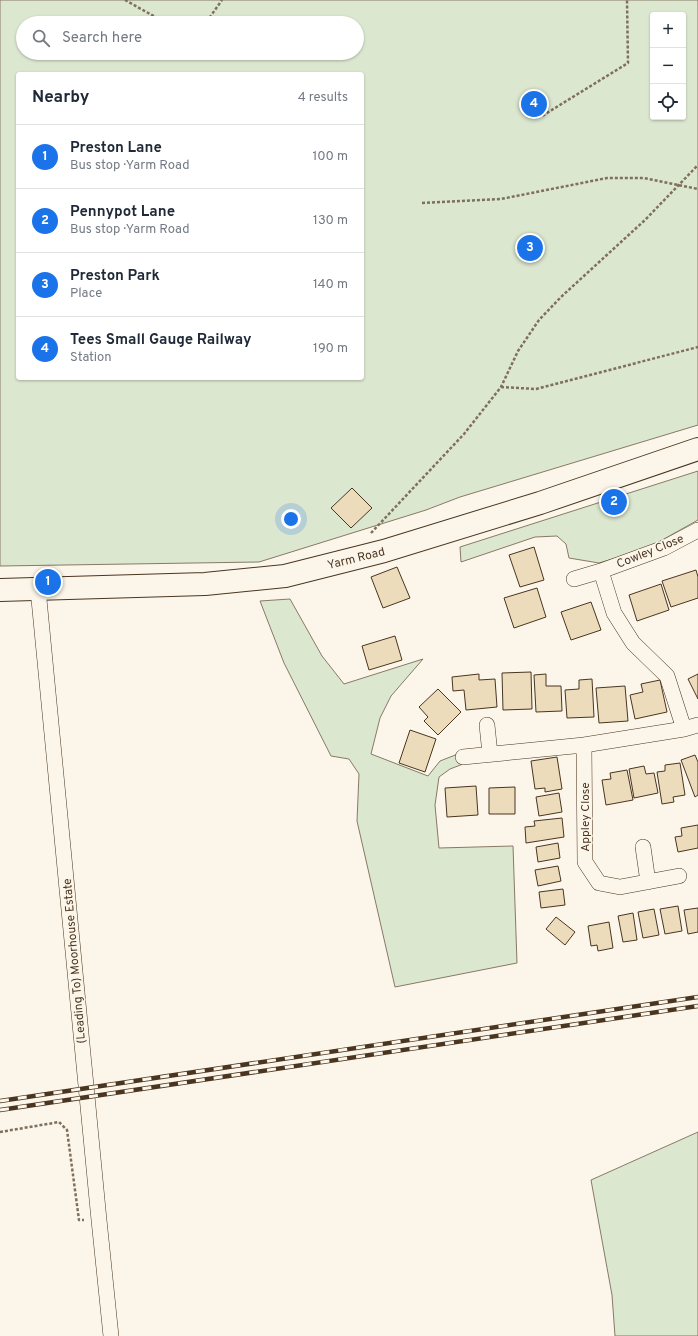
<!DOCTYPE html>
<meta charset="utf-8">
<style>
body{margin:0;font-family:Overpass,sans-serif;background:#f6f6f7;color:#1f2937}
.controls{position:absolute;right:12px;top:12px;display:grid;overflow:hidden;border-radius:4px;box-shadow:0 1px 3px #0004}
.controls button{width:36px;height:36px;display:grid;place-items:center;padding:0;border:0;border-bottom:1px solid #e0e1e3;background:#fff;color:#1f2937;font:20px sans-serif}
.you{position:absolute;left:291px;top:519px;width:14px;height:14px;margin:-10px;border:3px solid #fff;border-radius:50%;background:#1a73e8;box-shadow:0 0 0 6px #1a73e833}
.badge{display:grid;place-items:center;width:26px;height:26px;border-radius:50%;background:#1a73e8;color:#fff;font-size:13px;font-weight:700}
.pin{position:absolute;translate:-50% -50%;border:2px solid #fff;box-shadow:0 1px 4px #0006}
.list{margin:0;padding:0;list-style:none}
h2{display:flex;justify-content:space-between;align-items:center;height:52px;margin:0;padding:0 16px;font-size:17px}
h2 small{font-size:13px;font-weight:400;color:#747a83}
.list li{display:grid;grid-template-columns:26px 1fr auto;gap:12px;align-items:center;box-sizing:border-box;height:64px;padding:0 16px;border-top:1px solid #e0e1e3}
.list b{display:block;font-size:15px;white-space:nowrap}
.list p{margin:0;font-size:13px;white-space:nowrap;color:#747a83}
.list em{font-size:13px;font-style:normal;color:#747a83}
.icon{flex:none;width:22px;height:22px;fill:none;stroke:currentColor;stroke-width:2;stroke-linecap:round;stroke-linejoin:round}
.map{position:relative;flex:none;width:698px;height:1336px;overflow:hidden}
.search{position:absolute;background:#fff;box-shadow:0 1px 3px #0004;left:16px;top:16px;width:348px;height:44px;display:flex;align-items:center;gap:10px;box-sizing:border-box;padding:0 14px;border-radius:22px;color:#747a83;font-size:15px}
.panel{position:absolute;background:#fff;box-shadow:0 1px 3px #0004;left:16px;top:72px;width:348px;height:308px;border-radius:4px}
.map>svg:first-child{display:block}
</style>
<div class="map">
<svg width="698" height="1336" viewBox="0 0 698 1336">
<rect width="100%" height="100%" fill="#fbf6e9"/>
<path fill="#dce7d0" stroke="#887966" fill-rule="evenodd" d="M0,0h698v425l-238,72 -34,13 -167,52 -259,4zM653,15h30v102h-30zM23,23h334v30h-334zM18,74h344v304h-344z
M698,471v49l-52,29 -47,14 -30,-5 -3,-14 -9,-8 -22,1 -74,25 -1,-15z
M290,599l32,57 22,28 79,-25 -32,37 -11,22 -9,36 57,22 12,-15 23,-9v12l-13,5 -11,8 -4,28 4,43 74,-2 4,117 -122,24 -38,-166 2,-47 -10,-15 -18,-3 -47,-93 -24,-62z
M698,1132v204h-83l-3,-41 -21,-115z"/>
<path fill="#ecdcbc" stroke="#4a3520" d="M352,488l20,20 -21,20 -20,-20z
M534,547l10,33 -24,7 -11,-32z
M397,567l13,31 -27,10 -12,-31z
M696,570l2,7v21l-27,9 -9,-26z
M661,584l8,26 -32,11 -8,-26z
M537,588l9,29 -32,11 -10,-30z
M591,602l10,28 -30,10 -10,-28z
M395,636l7,24 -33,10 -7,-24z
M531,672l1,37 -29,1 -1,-37z
M479,674v6l16,-1 2,28 -31,3 -2,-20 -11,1 -1,-14z
M546,674v12h15l1,25 -26,1 -2,-37z
M698,674v25l-10,-20z
M592,679l2,38 -27,1 -2,-28 14,-1v-9z
M660,680l7,32 -32,7 -5,-24 13,-3 -2,-8z
M625,686l3,35 -29,2 -3,-35z
M438,689l23,23 -23,23 -14,-14 4,-4 -9,-10z
M410,730l26,9 -11,33 -26,-9z
M695,755l3,7v33l-3,2 -14,-37z
M557,757l5,32 -17,3v-4l-10,1 -4,-28z
M680,763l5,32 -12,2 1,5 -12,2 -5,-32 8,-1v-6z
M644,766l2,8 8,-1 4,20 -24,5 -5,-29z
M627,770l6,30 -27,5 -4,-25 9,-1 -1,-6z
M476,786l2,29 -31,2 -2,-29z
M515,787v27h-26v-26z
M559,793l3,19 -23,4 -3,-19z
M562,818l2,19 -38,6 -1,-16 10,-1 -1,-5z
M698,825v23l-20,4 -3,-15 7,-1 -1,-8z
M558,843l2,15 -22,4 -2,-15z
M558,866l3,15 -23,5 -3,-16z
M563,889l2,16 -24,3 -2,-16z
M678,906l4,25 -17,3 -5,-25z
M698,908v24l-10,2 -4,-24z
M654,909l5,26 -16,3 -5,-26z
M633,913l4,27 -14,2 -5,-26z
M556,917l19,15 -10,13 -19,-16z
M609,922l4,26 -15,3 -1,-6 -6,1 -3,-20z"/>
<g fill="none" stroke-linecap="round" stroke-linejoin="round">
<g stroke="#4a3520" stroke-width="16">
<path id="street" d="M574,579l27,-8
M38,589l61,631 12,116
M487,725l3,29
M684,729l-17,-53 -34,-33 -19,-30 -13,-42 63,-23 34,-18
M584,745l1,117 14,21 21,4 59,-11
M463,757l121,-12 100,-16 14,-4
M643,847l5,35"/>
</g>
<g stroke="#4a3520" stroke-width="24">
<path id="primary" d="M0,590l205,-6 80,-8 99,-25 156,-48 158,-54"/>
</g>
<path stroke="#7f6f5c" stroke-width="2.5" stroke-dasharray="3 2" stroke-linecap="butt" d="M125,0l41,23
M201,23l9,-6 12,-17
M534,104l8,12 86,-53 -1,-63
M422,203l79,-4 106,-21h37l54,11
M501,387l35,2 162,-42
M371,533l93,-99 37,-47 17,-36 21,-31 22,-23 84,-77 53,-55
M0,1132l59,-10 8,8 12,90h5"/>
<use href="#street" stroke="#fbf6e9" stroke-width="15"/>
<use href="#primary" stroke="#fbf6e9" stroke-width="22"/>
<g stroke="#4a3520" stroke-width="4.5">
<path id="rail" d="M0,1101l698,-104
M0,1110l698,-104"/>
</g>
<use href="#rail" stroke="#fbf6e9" stroke-width="3" stroke-dasharray="9" stroke-linecap="butt"/>
</g>
<g text-anchor="middle" stroke-width="3" stroke-linejoin="round" paint-order="stroke">
<g font-size="12" fill="#4a3520" stroke="#fbf6e9">
<text transform="translate(650 551) rotate(-22)" y="4">Cowley Close</text>
<text transform="translate(356 558) rotate(-14)" y="4">Yarm Road</text>
<text transform="translate(585 817) rotate(-90)" y="4">Appley Close</text>
<text transform="translate(74 961) rotate(-95)" y="4">(Leading To) Moorhouse Estate</text>
</g>
</g>
</svg>
<div class="controls">
<button>+</button>
<button>−</button>
<button><svg class="icon" aria-label="locate" viewBox="0 0 24 24"><circle cx="12" cy="12" r="6"/><path d="M12 2v4M12 18v4M2 12h4M18 12h4"/></svg></button>
</div>
<div class="you"></div>
<div class="pin badge" style="left:48px;top:582px">1</div>
<div class="pin badge" style="left:614px;top:502px">2</div>
<div class="pin badge" style="left:530px;top:248px">3</div>
<div class="pin badge" style="left:534px;top:104px">4</div>
<div class="search"><svg class="icon" aria-label="search" viewBox="0 0 24 24"><circle cx="10" cy="10" r="6"/><path d="M15 15l6 6"/></svg>Search here</div>
<section class="panel">
<h2>Nearby<small>4 results</small></h2>
<ul class="list">
<li><span class="badge">1</span><div><b>Preston Lane</b><p>Bus stop · Yarm Road</p></div><em>100 m</em></li>
<li><span class="badge">2</span><div><b>Pennypot Lane</b><p>Bus stop · Yarm Road</p></div><em>130 m</em></li>
<li><span class="badge">3</span><div><b>Preston Park</b><p>Place</p></div><em>140 m</em></li>
<li><span class="badge">4</span><div><b>Tees Small Gauge Railway</b><p>Station</p></div><em>190 m</em></li>
</ul>
</section>
</div>
